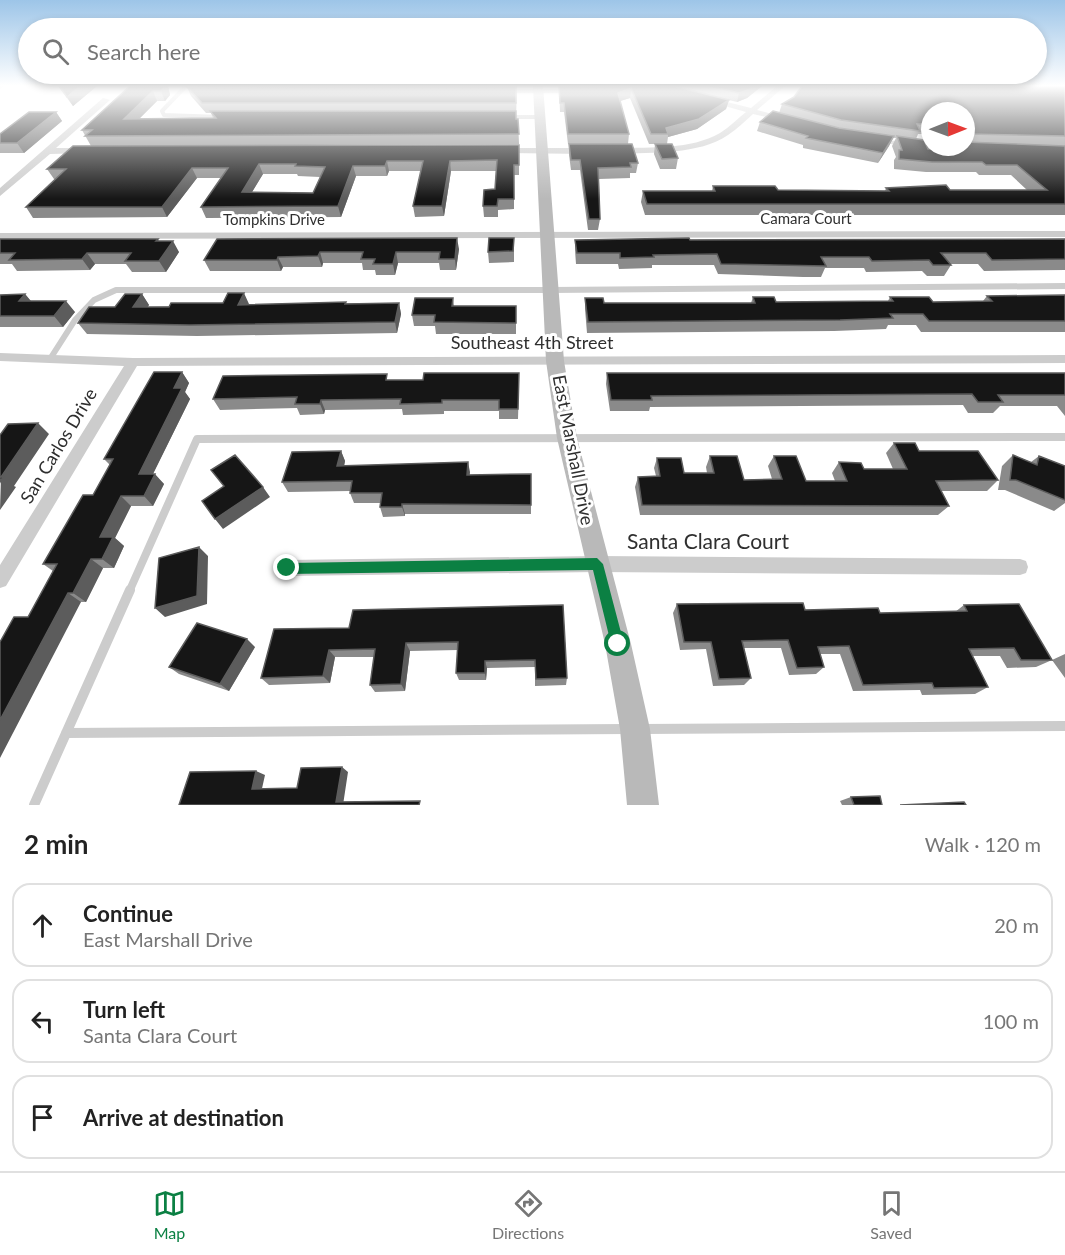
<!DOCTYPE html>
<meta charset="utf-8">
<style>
body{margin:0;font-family:Lato,sans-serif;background:#f6f6f6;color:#222}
.compass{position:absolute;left:921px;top:102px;width:54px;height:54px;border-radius:50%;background:#fff;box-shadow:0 3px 9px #0003;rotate:89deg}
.stop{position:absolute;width:18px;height:18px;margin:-14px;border:4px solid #0b8043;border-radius:50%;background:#fff}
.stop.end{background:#0b8043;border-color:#fff;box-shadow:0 2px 6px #0008}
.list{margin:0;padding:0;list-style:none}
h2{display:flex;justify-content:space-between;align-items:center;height:78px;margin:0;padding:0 24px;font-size:26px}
h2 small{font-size:20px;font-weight:400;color:#767676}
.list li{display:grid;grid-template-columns:39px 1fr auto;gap:18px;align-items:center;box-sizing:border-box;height:84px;margin:0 12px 12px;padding:0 12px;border:2px solid #e0e0e0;border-radius:18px}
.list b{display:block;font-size:22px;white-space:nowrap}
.list p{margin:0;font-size:20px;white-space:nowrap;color:#767676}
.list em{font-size:20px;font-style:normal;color:#767676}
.icon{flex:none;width:33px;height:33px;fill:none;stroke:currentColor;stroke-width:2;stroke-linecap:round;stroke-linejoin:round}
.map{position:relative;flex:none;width:1065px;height:805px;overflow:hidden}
.search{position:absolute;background:#fff;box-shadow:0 3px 9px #0003;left:18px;right:18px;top:18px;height:66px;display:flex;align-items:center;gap:15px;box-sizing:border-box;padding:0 21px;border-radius:33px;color:#767676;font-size:22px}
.sheet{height:366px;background:#fff}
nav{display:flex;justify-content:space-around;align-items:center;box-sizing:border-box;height:84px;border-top:2px solid #e0e0e0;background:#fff;font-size:16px;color:#767676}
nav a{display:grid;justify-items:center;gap:3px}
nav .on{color:#0b8043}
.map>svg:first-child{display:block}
</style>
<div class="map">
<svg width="1065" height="805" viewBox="0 0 1065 805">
<rect width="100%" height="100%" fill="#fff"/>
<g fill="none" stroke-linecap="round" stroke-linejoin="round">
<path stroke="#ccc" stroke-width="4" d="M186,86l-24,25 2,4 57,2
M508,117h32"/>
<path stroke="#ccc" stroke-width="6" d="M50,359l25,-39 19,-20 22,-10h435l514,-4"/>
<path stroke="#ccc" stroke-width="8" d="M129,592l68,-153 868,-2"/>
<path stroke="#ccc" stroke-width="10" d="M642,729l423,-3
M66,733l561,-4
M34,805l96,-215"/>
<path fill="#ccc" fill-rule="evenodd" d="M0,86h5l-5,3z
M777,86h8l-28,24 30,8v4l-34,-8c-8,7 -16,15 -25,21 -29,20 -76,17 -110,19l-4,-3 4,-3c34,-1 72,2 102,-15 10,-6 18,-15 26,-21l-39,-11v-4l44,11z
M498,89h79l4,2 -4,2h-82l-1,-2z
M103,98l7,2 -54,48h30l4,3 -1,2 -39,1 -50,42v-8z
M870,138l60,7v2h40l4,3 -4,3 -97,-11 -4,-2z
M501,148h86l4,3 -4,3 -89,-1 -1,-2z
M1065,231v6l-1065,2v-6z
M0,353l133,5 932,-3v8l-928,3 -131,220 -6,2v-23l124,-199 -124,-5z
M597,556l423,3 6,2 2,6 -2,6 -6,2 -423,-3 -310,4 -6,-2 -2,-6 2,-6 6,-2z"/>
<path fill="#b9b9b9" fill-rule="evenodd" d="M533,86h10l21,275 13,77 54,206 19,85 9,76h-32l-7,-76 -15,-85 -48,-206 -11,-77z"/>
</g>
<path fill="#8a8a8a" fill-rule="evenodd" d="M58,86h39l-24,20z
M130,86h38l2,9 -5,6h-8l-18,18 74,-1 -2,-5h-5l-15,-17 -4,-9 330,-1 -1,33h2l1,25 -428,2 -9,-16z
M558,86h204l-15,12 -10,4 -8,-2 -3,9 -29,20 -29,8 -1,7h-18l-19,-46 -10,3 9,33 -1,10h-60l-4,-32h-4l-1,-25z
M1065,86v129h-420l-4,-13 2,-11h69l1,-5 65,4 107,1 1,-3 64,2h77l-16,-15h-32l-3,-3h-50l-32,-3v-9l2,-3 -4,-11 4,-8h-3l-4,8 -11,17 -75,-15v-3l-46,-14 3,-9 19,-9 3,-9zM930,111h36v36h-10l-1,2h-27l-12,-10 2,-5h12z
M56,112l6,9 -38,32h-24v-19z
M569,144l69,19 -2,10h-6v5l-31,1 1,40 -2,11h-10l-8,-60h-9l-2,-15z
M655,144l23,14 -2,11h-16l-6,-15z
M519,145v30h-5v34l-16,1v7h-14l-1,-11 12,-17 1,-18h-45l-7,45 -29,1 -2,-11 8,-35h-32l-2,5h-31l-15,41 -135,1 -5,-11 20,-29h-24l-30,39 -134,1 -7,-11 29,-28h-1l-7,-10zM263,174h34l1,2 22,1 -7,16 -61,-1z
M514,238v24l-25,1 -1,-11z
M0,239h158l1,2 20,11 -13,20h-34l-6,-8h-31l-5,6 -73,1 -5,-7h-12z
M217,239l242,10 -3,21h-16l-1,-7h-41l-3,12h-19l-1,-5h-12l-1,-7h-39l-1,4h-39l-2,4h-71l-6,-11z
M1065,239v31l-81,1 -6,-7h-28l1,1 -7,11h-17l-5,-5 -56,1 -2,-4h-39l-4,9h-18l-85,-3 -4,-9h-62v3l-33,1 -1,-5h-42l-1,-14v-10z
M25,294l6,7 44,11 -12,15h-63v-32z
M142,294l7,11 -2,2 102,-3 150,-1 2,11 -4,19 -200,3 -110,-2 -9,-11 37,-16z
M1065,295v37h-144l-5,-7h-28l-2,4 -52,2 -247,2 -2,-24v-11l19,5h147l2,-6 23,5 112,-1 2,-4 43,5 50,-1 4,-5z
M453,298l1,8h62v28h-80l-1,-8h-21l-2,-11z
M182,372l7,11 -4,9 5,7 -37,75 11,10 -11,22h-22l-16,32 9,8 -10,22h-11l-17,34h-5l-53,15 25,-46 -10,-7 50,-69 17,-30 -6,-6z
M607,373h458v43l-8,-10h-57l-7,7h-25l-5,-8 -313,2 -1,4h-39l-4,-27z
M389,380l130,4 -1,35h-19v-8h-55v3l-41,1 -1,-6 -77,1 -1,4 -24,1 -3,-7 -77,2 -7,-11z
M894,443l104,37 -11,11h-46l8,15 -11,9h-298l-5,-28 3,-10 18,-1 -2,-8 3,-10 27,15h23l-1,-6 4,-11 34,24 28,-1 -4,-13 6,-10 32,25h29l-3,-8 7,-11 25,7h29l-7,-16z
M341,451l4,10 -1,5 124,-4 1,13 62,-1v40h-126v2l-22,1 -3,-10v-4h-26l-4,-10v-2l-62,1 -6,-10z
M1013,455l18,7 8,-6 26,10v37l-11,8 -49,-21h-7l4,-24z
M677,604l203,9 75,-1 9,-7 88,55 -16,7 -29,1 -7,-12h-27l15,31 -13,7 -53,1 -2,-5 -67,1 -13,-37h-20l4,13 -8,7 -27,1 -8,-27h-37l7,30 -7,7 -31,1 -7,-37 -26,1 -7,-37z
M563,605l4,73 -1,7 -31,1v-19l-48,1 -1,12h-27l-3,-7 2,-23 -48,1 -5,40 -30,1 -5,-7 4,-28h-39l-5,26 -61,2 -8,-7 88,-50z
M255,647l-26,44 -50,-17 -10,-7z
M1065,654v24l-13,-18z
M851,797l31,8h-40l-2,-4z"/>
<path fill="#5c5c5c" d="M80,86h17l-24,20 -6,-9z
M166,86h2l2,9 -5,6 -4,-10z
M753,86h9l-15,12 -10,4 2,-9z
M631,88l-1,10 -13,4 1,-9z
M153,91l4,10 -28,28 -5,-10z
M729,100l-3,9 -29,20 -29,8v-3l-2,-6z
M56,112l6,9 -38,32 -7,-10z
M894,136l-5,10 -11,17 5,-10z
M387,161l2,10 -2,5 -2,-10z
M450,161l1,10 -7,45 -2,-10z
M259,164l4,10 -17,28 -4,-10z
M353,166l3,10 -15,41 -3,-11z
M192,168l5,10 -30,39 -5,-10z
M457,238l2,11 -3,21 -1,-11z
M173,241l6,11 -13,20 -7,-11z
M320,252l3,11 -1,4 -4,-11z
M396,252l2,11 -3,12 -2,-11z
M87,253l8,11 -5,6 -8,-11z
M278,257l5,10 -2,4 -4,-11z
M244,293l5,11 -11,1z
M25,294l9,11 -15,-4z
M142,294l7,11 -9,13 -7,-11z
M66,301l9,11 -12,15 -9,-11z
M399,303l2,11 -4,19 -2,-11z
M182,372l7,11 -4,9 5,7 -42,85 -9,-10 35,-86z
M321,400l4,10 -1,4 -4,-10z
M38,423l11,11 -35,52 2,1 -16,23 1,-33z
M341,451l4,10 -3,15 -5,-10z
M468,462l2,10 -1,13 -2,-10z
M155,474l9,10 -11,22 -9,-10z
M263,487l7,10 -47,32 -8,-10z
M121,496l10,10 -16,32 9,8 -10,22 -12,-9 -2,-22z
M402,504l3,10v2l-3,-9z
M199,547l9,9 -1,48 -42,13 -10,-9z
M91,559l12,9 -17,34 -13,-9z
M68,593l13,9 -81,156v-38z
M247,639l8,8 -26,44 -9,-7z
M406,643l4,8 -5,40 -4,-7z
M329,650l6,7 -5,26 -7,-7z
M485,661l2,7 -1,12 -1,-7z
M342,767l6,5 -5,33 -7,-3z
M256,771l9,4 -4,18 -9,-4z"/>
<path fill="#161616" stroke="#5c5c5c" stroke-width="1.5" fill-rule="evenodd" d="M59,86h21l-13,11z
M130,86h36l-5,5h-8l-29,28 92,-1 -6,-7h306v8h2l1,15 -434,2 7,-6h-10z
M516,86v17h-314l-15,-16z
M559,86h115l55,14 -30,19 -33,9 2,6h-17l-20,-46 -13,5 11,41h-61l-4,-31h-4z
M710,86h43l-3,3 -11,4z
M802,86h263v50l-99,-2v-23h-36v13h-13l3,7 -79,-11 -59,-16 12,-7z
M773,111l66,17 55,8 -11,17 -77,-15 2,-2 -48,-14z
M29,112h27l-39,31h-17v-9z
M897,136l27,4 4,9h36l-2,-2h4v-5l99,4v58h-418l-4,-13h72l-2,-5h62l3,4 111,1 -3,-3 60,-3 4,5h97l-30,-25h-31l-4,-3h-50l-33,-3v-9h3z
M569,144h63l6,19h-8l1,4 -33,1 2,51h-11l-9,-59h-9z
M655,144h17l6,14 -16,1z
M519,145v20h-5v34h-16l-1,7h-14l1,-16 11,-1 2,-29 -47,1 -8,45h-29l10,-45h-36l-2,5h-32l-15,40 -137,1 27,-39h-36l-30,39h-136l40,-38h-19l26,-23zM259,164h37l-1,2 30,1 -12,26 -71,-1z
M457,238l-2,21h-16l1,-7h-44l-3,12h-20l2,-5h-14l2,-7h-43l-2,4 -40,1 -1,3h-73l13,-21z
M489,238h25l-1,13 -25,1z
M689,238l1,2 375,-1v20l-73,1 -6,-7h-45l10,12h-18l-4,-5 -57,1 -3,-4h-48l5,9 -105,-2 -4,-10 -64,1 1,2 -34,1v-5h-43l-2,-13z
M0,239h158l-2,2h17l-14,20h-34l6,-8h-44l-5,6 -73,1 6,-7h-15z
M228,293h16l-6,12 108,-3 -1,2 54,-1 -4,19 -205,3 -112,-2 11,-16h26l10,-13h17l-9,13h36l2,-4h52z
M25,294l-6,7h47l-12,15h-54v-21z
M1065,295v26h-136l-6,-7h-33l3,4 -53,2 -252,2 -3,-24h18l1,5h151l-2,-6h21l2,5 117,-1 -3,-4h39l4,5 59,-1 -5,-5z
M415,298h38l-1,8h64v17l-82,-1 1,-7h-23z
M154,372h28l-8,16h8l-43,86h16l-11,22h-23l-21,41h13l-11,22h-11l-18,34h-5l-68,127v-78l14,-25h14l29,-53h-14l40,-69h10l20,-36h-9z
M424,373h95l-1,36h-19v-9h-57v3l-42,1 1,-5 -80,1 -1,4h-25l2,-7 -84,2 10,-23 164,-2 -1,6h37z
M607,373h458v22h-67l5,7h-25l-6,-8 -321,2 1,4h-41z
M38,423l-37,54h2l-3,5v-47l8,-11z
M894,443h21l4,8h59l20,29 -62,1 13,25 -307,-1 -4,-28 22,-1 -3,-18h24l3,15h30l-4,-17h27l7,24 38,-1 -8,-23h22l10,25h41l-8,-19 22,1 3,6h43z
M341,451l-4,15 131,-4 -1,13 64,-1v31l-129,-1v3h-22l2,-14h-32l2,-12 -70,1 10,-30z
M235,455l28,32 -48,32 -13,-18 22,-15 -13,-16z
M1013,455l24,10 2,-9 26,10v34l-49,-20h-6z
M199,547l-2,49 -42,12 4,-50z
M803,603l2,7 73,-2 2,5 87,-2 -3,-6 55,-1 33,56h-31l-7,-12 -45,1 19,38 -54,1 -2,-5 -69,2 -14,-39 -31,1 6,20 -27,1 -9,-28 -46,1 9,37 -32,1 -8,-37h-27l-7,-38z
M563,605l4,73 -31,1 -1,-19 -50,1v12h-29l2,-31 -52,1 -5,41 -31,1 5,-36 -46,1 -6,26 -62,2 13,-49 75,-1 4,-18z
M197,623l50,16 -27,45 -51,-17z
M342,767l-6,35 84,-1 -1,4h-240l11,-33 66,-1 -4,18 45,-1 4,-20z
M880,796l2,9h-28l-3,-8z
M964,802l2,3h-66z"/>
<linearGradient id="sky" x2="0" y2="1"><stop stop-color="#9dc5e8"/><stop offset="0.43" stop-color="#fff"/><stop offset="1" stop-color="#fff" stop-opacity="0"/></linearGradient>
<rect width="1065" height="199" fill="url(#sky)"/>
<path fill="#0b8043" d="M597,558l6,6 21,80 -2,4 -4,2 -5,-2 -2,-4 -18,-74 -306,4 -6,-6 6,-5z"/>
<g text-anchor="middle" stroke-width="6" stroke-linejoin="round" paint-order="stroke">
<g font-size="15" fill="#2f2f2f" stroke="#fff">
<text x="806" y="224">Camara Court</text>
<text x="274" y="225">Tompkins Drive</text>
</g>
<g font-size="18" fill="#2f2f2f" stroke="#fff">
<text x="532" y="349">Southeast 4th Street</text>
<text transform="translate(59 446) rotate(-59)" y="6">San Carlos Drive</text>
<text transform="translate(573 450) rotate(79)" y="6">East Marshall Drive</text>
</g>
<g font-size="21" fill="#2f2f2f" stroke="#fff">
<text x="708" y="549">Santa Clara Court</text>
</g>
</g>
</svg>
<svg class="compass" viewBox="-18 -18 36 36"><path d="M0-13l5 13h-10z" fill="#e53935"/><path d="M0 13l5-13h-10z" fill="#767676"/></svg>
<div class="stop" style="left:618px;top:644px"></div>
<div class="stop end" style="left:287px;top:568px"></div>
<div class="search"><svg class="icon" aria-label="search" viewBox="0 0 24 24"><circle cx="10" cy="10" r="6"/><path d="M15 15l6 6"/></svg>Search here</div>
</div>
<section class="sheet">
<h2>2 min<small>Walk · 120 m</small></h2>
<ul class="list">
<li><svg class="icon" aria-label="ahead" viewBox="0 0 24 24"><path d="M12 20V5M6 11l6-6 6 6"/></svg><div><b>Continue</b><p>East Marshall Drive</p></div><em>20 m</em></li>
<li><svg class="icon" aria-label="left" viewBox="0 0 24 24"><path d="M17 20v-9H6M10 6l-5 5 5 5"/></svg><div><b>Turn left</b><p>Santa Clara Court</p></div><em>100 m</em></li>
<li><svg class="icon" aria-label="arrive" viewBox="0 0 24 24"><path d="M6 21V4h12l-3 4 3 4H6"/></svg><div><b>Arrive at destination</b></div></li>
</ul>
</section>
<nav>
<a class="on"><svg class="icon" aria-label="map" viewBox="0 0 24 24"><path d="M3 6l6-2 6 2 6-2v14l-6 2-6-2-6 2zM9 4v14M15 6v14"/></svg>Map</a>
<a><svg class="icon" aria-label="directions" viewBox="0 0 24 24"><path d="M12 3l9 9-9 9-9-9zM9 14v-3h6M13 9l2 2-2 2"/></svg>Directions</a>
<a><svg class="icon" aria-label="saved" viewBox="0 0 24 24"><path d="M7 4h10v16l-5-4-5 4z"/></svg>Saved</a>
</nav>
